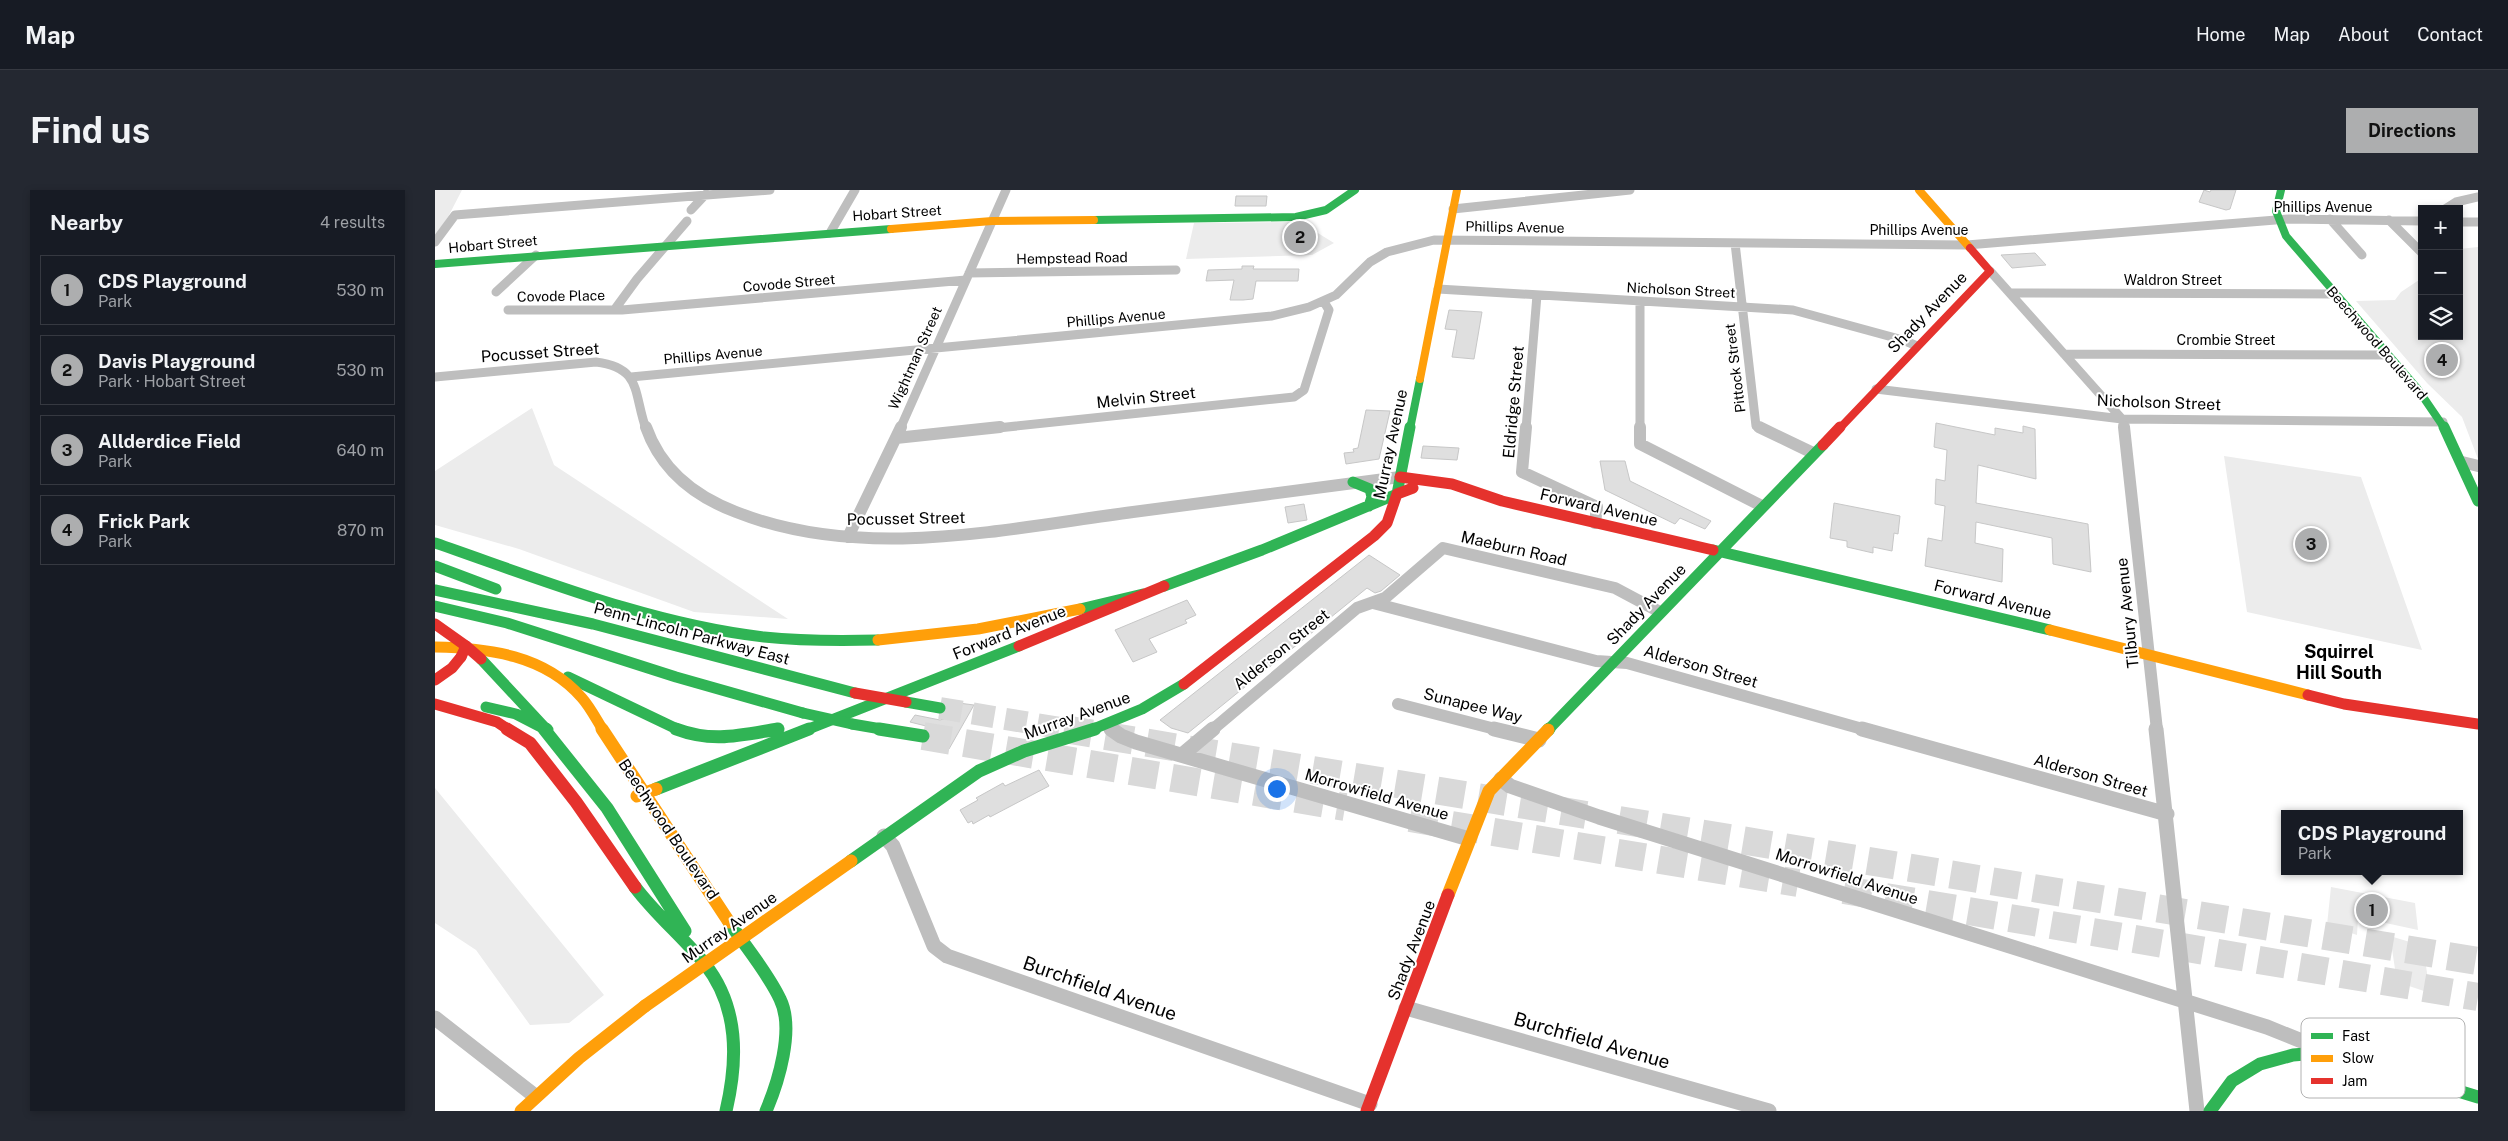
<!DOCTYPE html>
<meta charset="utf-8">
<style>
body{margin:0;font-family:"Public Sans",sans-serif;background:#242831;color:#f1f3f6}
.controls{position:absolute;right:15px;top:15px;display:grid;overflow:hidden;border-radius:0px;box-shadow:0 2px 8px #0003}
.controls button{width:45px;height:45px;display:grid;place-items:center;padding:0;border:0;border-bottom:1px solid #363941;background:#171b24;color:#f1f3f6;font:25px sans-serif}
.you{position:absolute;left:841px;top:598px;width:18px;height:18px;margin:-12px;border:4px solid #fff;border-radius:50%;background:#1a73e8;box-shadow:0 0 0 8px #1a73e833}
.badge{display:grid;place-items:center;width:32px;height:32px;border-radius:50%;background:#adaeaf;color:#111;font-size:16px;font-weight:700}
.pin{position:absolute;translate:-50% -50%;border:2px solid #fff;box-shadow:0 1px 5px #0006}
.popup{position:absolute;left:1846px;top:620px;width:182px;height:65px;box-sizing:border-box;display:grid;place-content:center;border-radius:0px;background:#171b24;filter:drop-shadow(0 1px 4px #0005);font-size:16px;white-space:nowrap;color:#9ea1a6}
.popup b{font-size:19px;color:#f1f3f6}
.popup::after{content:'';position:absolute;left:50%;top:100%;margin-left:-10px;border:10px solid transparent;border-top-color:#171b24}
.list{margin:0;padding:0;list-style:none}
h2{display:flex;justify-content:space-between;align-items:center;height:65px;margin:0;padding:0 20px;font-size:21px}
h2 small{font-size:16px;font-weight:400;color:#9ea1a6}
.list li{display:grid;grid-template-columns:32px 1fr auto;gap:15px;align-items:center;box-sizing:border-box;height:70px;margin:0 10px 10px;padding:0 10px;border:1px solid #363941;border-radius:0px}
.list b{display:block;font-size:19px;white-space:nowrap}
.list p{margin:0;font-size:16px;white-space:nowrap;color:#9ea1a6}
.list em{font-size:16px;font-style:normal;color:#9ea1a6}
.icon{flex:none;width:28px;height:28px;fill:none;stroke:currentColor;stroke-width:2;stroke-linecap:round;stroke-linejoin:round}
.map{position:relative;flex:none;width:2043px;height:921px;overflow:hidden;border-radius:0px}
header{display:flex;align-items:center;gap:30px;box-sizing:border-box;height:70px;padding:0 25px;background:#171b24;border-bottom:1px solid #363941}
header strong{font-size:24px}
nav{display:flex;gap:28px;margin-inline-start:auto;font-size:18px}
.intro{display:flex;align-items:center;justify-content:space-between;box-sizing:border-box;height:120px;padding:0 30px}
h1{margin:0;font-size:35px}
.button{padding:12px 22px;border-radius:0px;background:#adaeaf;color:#111;font-size:18px;font-weight:700}
main{display:flex;gap:30px;padding:0 30px}
aside{flex:1;background:#171b24;border-radius:0px;box-shadow:0 2px 8px #0003}
.map>svg:first-child{display:block}
</style>
<header>
<strong>Map</strong>
<nav><a>Home</a><a>Map</a><a>About</a><a>Contact</a></nav>
</header>
<div class="intro"><h1>Find us</h1><a class="button">Directions</a></div>
<main>
<aside>
<h2>Nearby<small>4 results</small></h2>
<ul class="list">
<li><span class="badge">1</span><div><b>CDS Playground</b><p>Park</p></div><em>530 m</em></li>
<li><span class="badge">2</span><div><b>Davis Playground</b><p>Park · Hobart Street</p></div><em>530 m</em></li>
<li><span class="badge">3</span><div><b>Allderdice Field</b><p>Park</p></div><em>640 m</em></li>
<li><span class="badge">4</span><div><b>Frick Park</b><p>Park</p></div><em>870 m</em></li>
</ul>
</aside>
<div class="map">
<svg width="2043" height="921" viewBox="0 0 2043 921">
<rect width="100%" height="100%" fill="#fff"/>
<path fill="#ececec" d="M0,0h27l-14,27 -13,18z
M865,32l34,21 -22,12 -126,4 8,-36z
M2043,57v212l-16,-42 -35,-34 -71,-82 39,-1 6,-8 21,-14v58h37v-87z
M97,218l22,57 234,154 -94,-7 -175,-63 -84,-24v-54z
M1789,266l137,21 61,173 -175,-38z
M0,598l169,207 -35,28 -39,2 -54,-75 -41,-27z
M1896,697l84,16 3,27 -60,-13 -1,18 -30,-10z
M1955,746l33,10 7,47 -33,-11z"/>
<path fill="#dfdfdf" stroke="#c7c7c7" d="M1769,0l6,2 1,-2h25l-6,19 -4,1 -27,-8z
M801,6h31l-1,10h-31z
M1600,63l11,12 -34,3 -11,-13z
M807,76h12l-1,3h46l-1,12h-42l-3,18 -10,1h-13l4,-20 -28,1 2,-11 34,-1z
M1014,120l33,2 -8,47 -22,-2 5,-27 -12,-1z
M931,220l24,1 -11,48 -33,5 -2,-11 10,-1 -1,-3 5,-1z
M1501,233l59,12v-7l28,5v-7l12,3 1,50 -58,-14 -2,38 112,21 3,48 -38,-8 -1,-26 -76,-16 -1,21 28,6 -1,33 -77,-16 3,-28 14,3 3,-35 -10,-2 1,-25 9,2 2,-31 -13,-3z
M988,256l36,2 -2,12 -36,-2z
M1165,271h25l5,20 81,40 -6,8 -25,-11 -5,6 -70,-34z
M1399,313l66,13 -2,18 -4,-1 -2,18 -19,-4v6l-26,-6v-6l-17,-3z
M869,314l3,16 -19,3 -3,-16z
M934,365l31,20 -19,16 -6,2 -8,-5 -179,145 -17,-5 -11,-8z
M752,410l9,15 -11,5 2,3 -38,16 8,13 -24,10 -18,-32z
M516,512l23,3 -25,44 -19,-3 8,-9 -4,-9 -24,-6 5,-7 25,5 10,-3 4,-8z
M604,580l10,16 -59,31 -1,-2 -16,9 -1,-3 -4,2 -8,-13 18,-10 -2,-2 27,-15 2,3z"/>
<g fill="none" stroke-linecap="round" stroke-linejoin="round">
<path stroke="#d9d9d9" stroke-width="22" stroke-dasharray="22 11" stroke-linecap="butt" d="M505,518l132,22"/>
<path stroke="#d9d9d9" stroke-width="28" stroke-dasharray="28 14" stroke-linecap="butt" d="M629,539l522,86
M488,546l422,71
M975,628l388,65
M1184,630l859,141
M1409,700l634,107"/>
<path stroke="#bebebe" stroke-width="9" d="M1018,19l177,-19
M2010,19l11,-7 22,-5
M256,20l15,-16
M1895,29l32,36
M1954,30l33,33
M2024,32h19
M395,43l25,-43
M0,52l20,-27 315,-25
M1300,53l21,183 5,3
M1555,81l132,148 2,10
M534,83l207,-3
M1003,99l355,21 110,30 14,6
M61,102l40,-37
M1576,103l324,1
M1205,111v128
M180,119l22,-30 50,-58
M73,120h114l344,-30
M1629,164l324,1
M0,187l161,-15c46,6 37,30 50,67
M196,187l641,-61 37,-9 27,-12 34,-33 17,-10 47,-12 533,5 322,-26 133,2
M1441,199l246,30 321,3
M465,239l106,-239
M553,239l306,-32 10,-7 25,-80 -5,-8
M1091,239l11,-134"/>
<path stroke="#bebebe" stroke-width="12" d="M211,237c15,43 48,69 90,85 126,50 267,17 397,0 89,-12 178,-23 267,-35
M1091,237l-4,45 75,35 -2,16
M1205,237v17l122,62
M1324,237l54,26
M1689,237l33,303
M461,248l104,-11
M2027,272l16,4
M413,347l53,-110
M938,413l223,58 31,2 239,67
M963,514l101,26
M671,535l7,5
M777,540l145,-122 28,-10 58,-50 172,40 45,24"/>
<path stroke="#bebebe" stroke-width="15" d="M676,539l10,7 15,6 333,97
M1059,539l45,11
M1427,539l305,85
M1721,539l41,382
M747,565l31,-26
M1066,589l9,7 89,31 668,210 52,21
M449,646l9,10 41,100 13,10 423,148
M971,818l363,103
M0,828l100,78"/>
<path stroke="#30b455" stroke-width="8" d="M1846,0l-5,21 10,25 131,152 28,41
M659,30l202,-3 30,-7 29,-20
M0,74l456,-35
M975,239l10,-50"/>
<path stroke="#30b455" stroke-width="11" d="M2009,237l34,74
M918,292l17,7 2,8 -3,9
M0,353c107,37 216,81 329,94 38,4 76,4 114,3
M1278,360l337,80
M0,376l61,23
M729,396l98,-36 135,-56 13,-67
M0,400l158,34 262,69
M0,416l72,17 169,54 127,36
M645,419l63,-15
M46,469l66,71
M133,487l111,53
M471,512l34,6
M51,517l30,7 31,16
M417,534l35,6
M338,540l5,-1
M371,540l213,-84
M656,540l51,-21 42,-25
M1113,540l275,-285"/>
<path stroke="#30b455" stroke-width="13" d="M109,539l63,79 78,123
M111,539l1,1
M241,539c37,14 65,6 102,0
M444,539l44,7
M1113,540l1,-1
M221,599l153,-60
M416,671l128,-90 45,-20 71,-22
M200,697c21,28 48,50 70,77 34,43 33,96 21,147
M294,732c16,24 39,51 51,77 15,30 -2,84 -14,112
M1775,921l22,-30 28,-17 33,-9 37,-3 148,45"/>
<path stroke="#ff9f0a" stroke-width="8" d="M1484,0l51,58
M456,39l101,-8 102,-1
M985,189l37,-189"/>
<path stroke="#ff9f0a" stroke-width="11" d="M1615,440l258,65
M443,450l100,-11 102,-20
M0,457c53,1 110,8 147,51 8,9 14,21 21,32"/>
<path stroke="#ff9f0a" stroke-width="13" d="M167,539l127,193
M1013,705l41,-104 59,-61
M86,921l58,-53 66,-52"/>
<path stroke="#e5322d" stroke-width="8" d="M1404,239l151,-158 -20,-23"/>
<path stroke="#e5322d" stroke-width="11" d="M1388,255l17,-18
M965,287l52,7 50,17 211,49
M0,434l31,22
M584,456l145,-60
M0,490l17,-12 9,-11
M749,494l190,-148 13,-13 10,-29 16,-6
M1873,505l36,9 134,20
M0,514l62,18 12,8"/>
<path stroke="#e5322d" stroke-width="13" d="M72,539l23,14 46,59 59,85
M932,921l81,-216"/>
<path stroke="#30b455" stroke-width="11" d="M368,523l49,11"/>
<path stroke="#ff9f0a" stroke-width="13" d="M202,606l19,-7
M210,816l206,-145"/>
<path stroke="#e5322d" stroke-width="11" d="M26,467l5,-11 15,13
M420,503l51,9"/>
</g>
<g text-anchor="middle" stroke-width="4" stroke-linejoin="round" paint-order="stroke">
<g font-size="14" fill="#000" stroke="#fff">
<text x="1888" y="22">Phillips Avenue</text>
<text transform="translate(462 23) rotate(-4)" y="5">Hobart Street</text>
<text transform="translate(1080 37) rotate(1)" y="5">Phillips Avenue</text>
<text x="1484" y="45">Phillips Avenue</text>
<text transform="translate(58 54) rotate(-5)" y="5">Hobart Street</text>
<text transform="translate(637 68) rotate(-1)" y="5">Hempstead Road</text>
<text x="1738" y="95">Waldron Street</text>
<text transform="translate(354 93) rotate(-5)" y="5">Covode Street</text>
<text transform="translate(1246 100) rotate(3)" y="5">Nicholson Street</text>
<text transform="translate(126 106) rotate(-1)" y="5">Covode Place</text>
<text transform="translate(681 128) rotate(-5)" y="5">Phillips Avenue</text>
<text x="1791" y="155">Crombie Street</text>
<text transform="translate(1942 153) rotate(49)" y="5">Beechwood Boulevard</text>
<text transform="translate(278 165) rotate(-5)" y="5">Phillips Avenue</text>
<text transform="translate(480 168) rotate(-66)" y="5">Wightman Street</text>
<text transform="translate(1300 178) rotate(-97)" y="5">Pittock Street</text>
</g>
<g font-size="16" fill="#000" stroke="#fff">
<text transform="translate(1492 122) rotate(-46)" y="6">Shady Avenue</text>
<text transform="translate(105 162) rotate(-4)" y="6">Pocusset Street</text>
<text transform="translate(711 207) rotate(-6)" y="6">Melvin Street</text>
<text transform="translate(1078 212) rotate(-85)" y="6">Eldridge Street</text>
<text transform="translate(1724 212) rotate(2)" y="6">Nicholson Street</text>
<text transform="translate(955 254) rotate(-78)" y="6">Murray Avenue</text>
<text transform="translate(1164 317) rotate(13)" y="6">Forward Avenue</text>
<text transform="translate(471 328) rotate(-1)" y="6">Pocusset Street</text>
<text transform="translate(1079 358) rotate(13)" y="6">Maeburn Road</text>
<text transform="translate(1558 409) rotate(14)" y="6">Forward Avenue</text>
<text transform="translate(1211 414) rotate(-46)" y="6">Shady Avenue</text>
<text transform="translate(1692 423) rotate(-96)" y="6">Tilbury Avenue</text>
<text transform="translate(574 442) rotate(-22)" y="6">Forward Avenue</text>
<text transform="translate(257 443) rotate(15)" y="6">Penn-Lincoln Parkway East</text>
<text transform="translate(846 459) rotate(-39)" y="6">Alderson Street</text>
<text transform="translate(1266 476) rotate(16)" y="6">Alderson Street</text>
<text transform="translate(1038 515) rotate(14)" y="6">Sunapee Way</text>
<text transform="translate(642 525) rotate(-20)" y="6">Murray Avenue</text>
<text transform="translate(1656 585) rotate(16)" y="6">Alderson Street</text>
<text transform="translate(942 604) rotate(16)" y="6">Morrowfield Avenue</text>
<text transform="translate(234 639) rotate(56)" y="6">Beechwood Boulevard</text>
<text transform="translate(1412 686) rotate(18)" y="6">Morrowfield Avenue</text>
<text transform="translate(294 737) rotate(-35)" y="6">Murray Avenue</text>
<text transform="translate(976 760) rotate(-69)" y="6">Shady Avenue</text>
</g>
<g font-size="18" font-weight="bold" fill="#000" stroke="#fff">
<text x="1904" y="468">Squirrel<tspan x="1904" dy="21">Hill South</tspan></text>
</g>
<g font-size="19" fill="#000" stroke="#fff">
<text transform="translate(665 798) rotate(19)" y="7">Burchfield Avenue</text>
<text transform="translate(1157 850) rotate(16)" y="7">Burchfield Avenue</text>
</g>
</g>
<rect x="1866" y="828" width="164" height="80" rx="8" fill="#fff" stroke="#b2b2b2" stroke-width="1"/>
<rect x="1876" y="843" width="22" height="6" fill="#30b455"/>
<rect x="1876" y="865" width="22" height="7" fill="#ff9f0a"/>
<rect x="1876" y="888" width="22" height="6" fill="#e5322d"/>
<g font-size="14" fill="#000">
<text x="1907" y="851">Fast</text>
<text x="1907" y="873">Slow</text>
<text x="1907" y="896">Jam</text>
</g>
</svg>
<div class="controls">
<button>+</button>
<button>−</button>
<button><svg class="icon" aria-label="layers" viewBox="0 0 24 24"><path d="M12 4l9 5-9 5-9-5zM3 14l9 5 9-5"/></svg></button>
</div>
<div class="you"></div>
<div class="pin badge" style="left:1937px;top:720px">1</div>
<div class="popup"><b>CDS Playground</b>Park</div>
<div class="pin badge" style="left:865px;top:47px">2</div>
<div class="pin badge" style="left:1876px;top:354px">3</div>
<div class="pin badge" style="left:2007px;top:170px">4</div>
</div>
</main>
